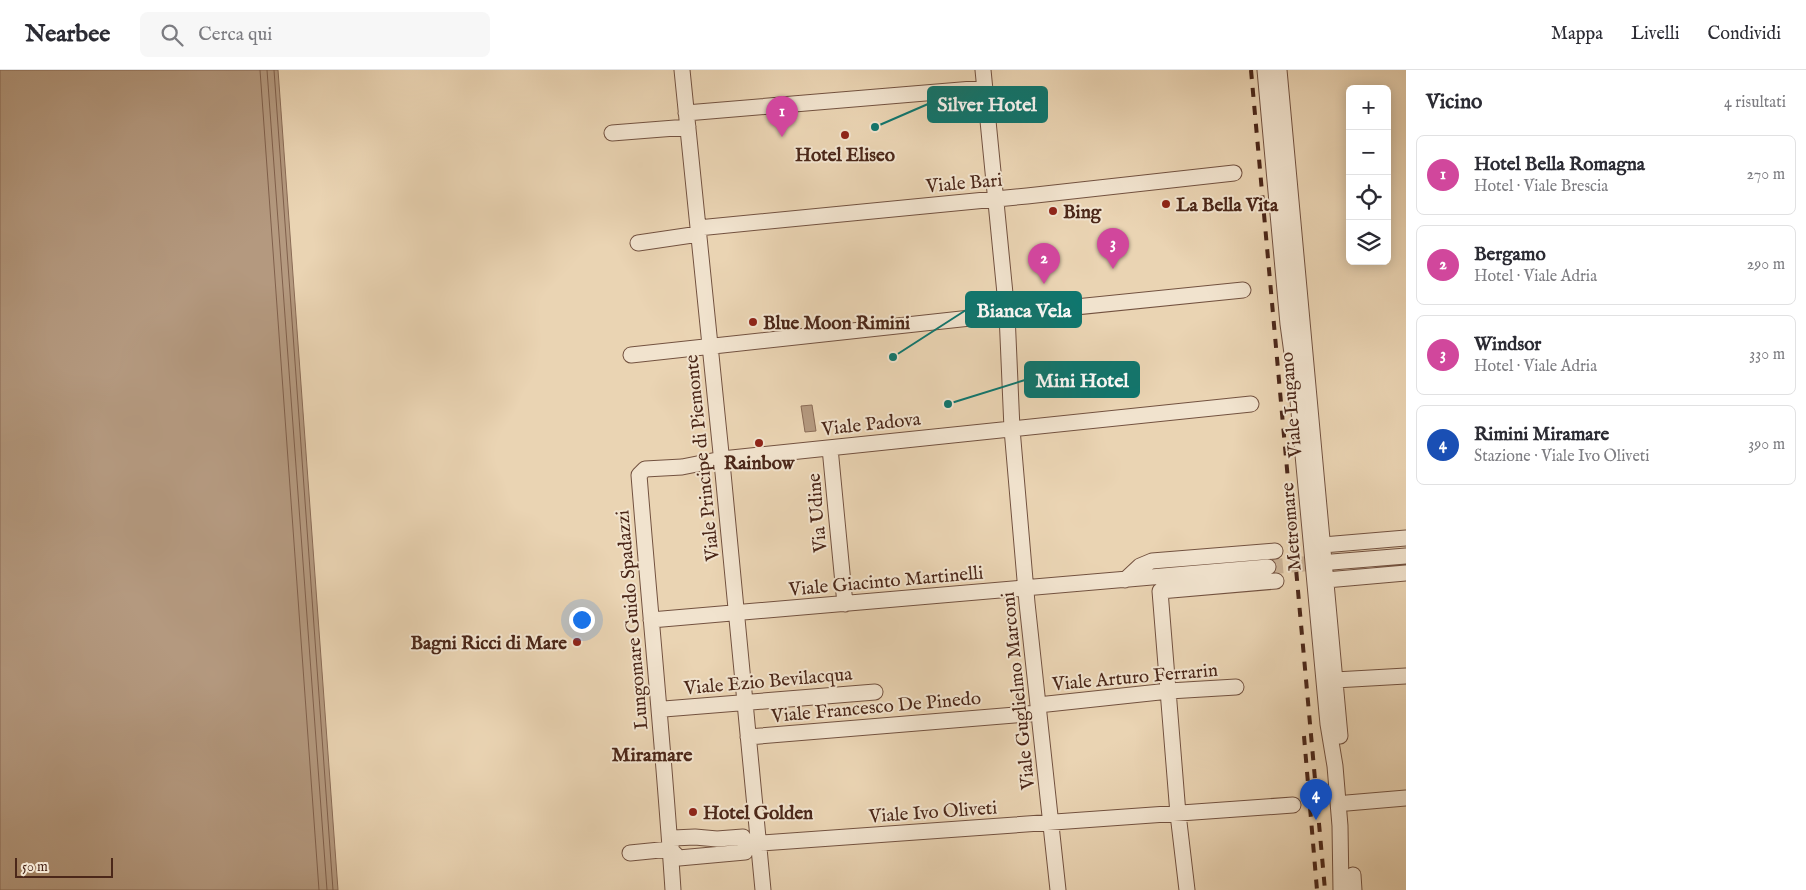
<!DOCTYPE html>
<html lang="it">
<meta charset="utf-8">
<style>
body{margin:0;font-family:"IM FELL English",serif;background:#f7f7f7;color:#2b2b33}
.controls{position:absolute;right:15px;top:15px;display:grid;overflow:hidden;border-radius:8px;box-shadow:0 2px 12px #0003}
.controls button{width:45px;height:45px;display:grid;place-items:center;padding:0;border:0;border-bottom:1px solid #e1e1e2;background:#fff;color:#2b2b33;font:25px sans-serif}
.scale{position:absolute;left:15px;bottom:12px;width:98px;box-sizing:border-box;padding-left:5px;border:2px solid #4b2719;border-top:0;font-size:14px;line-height:18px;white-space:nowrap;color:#4b2719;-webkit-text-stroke:4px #f1e3ce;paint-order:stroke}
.you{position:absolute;left:581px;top:549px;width:18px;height:18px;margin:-12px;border:4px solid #fff;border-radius:50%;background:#1a73e8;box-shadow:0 0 0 8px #1a73e833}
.badge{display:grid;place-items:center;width:32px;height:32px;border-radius:50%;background:#b45309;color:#fff;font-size:16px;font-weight:700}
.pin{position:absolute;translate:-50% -41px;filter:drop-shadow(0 1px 2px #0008)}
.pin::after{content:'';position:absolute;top:26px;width:18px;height:15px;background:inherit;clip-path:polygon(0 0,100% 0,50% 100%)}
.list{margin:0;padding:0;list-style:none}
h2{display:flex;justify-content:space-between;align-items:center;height:65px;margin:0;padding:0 20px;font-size:21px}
h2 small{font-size:16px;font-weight:400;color:#7c7c81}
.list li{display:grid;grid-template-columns:32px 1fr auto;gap:15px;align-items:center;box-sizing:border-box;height:80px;margin:0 10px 10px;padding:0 10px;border:1px solid #e1e1e2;border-radius:8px}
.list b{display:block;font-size:19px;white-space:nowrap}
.list p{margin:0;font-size:16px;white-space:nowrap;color:#7c7c81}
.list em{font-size:16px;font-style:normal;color:#7c7c81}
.icon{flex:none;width:28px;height:28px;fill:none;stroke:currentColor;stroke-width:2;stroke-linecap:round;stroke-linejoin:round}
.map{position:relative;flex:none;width:1406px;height:820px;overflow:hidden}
header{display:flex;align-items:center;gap:30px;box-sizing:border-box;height:70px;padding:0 25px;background:#fff;border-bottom:1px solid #e1e1e2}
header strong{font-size:24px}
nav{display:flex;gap:28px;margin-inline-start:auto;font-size:18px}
.search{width:350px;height:45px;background:#f7f7f7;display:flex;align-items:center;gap:12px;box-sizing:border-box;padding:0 18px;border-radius:8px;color:#7c7c81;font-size:19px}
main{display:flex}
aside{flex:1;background:#fff}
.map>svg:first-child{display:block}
</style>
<header>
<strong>Nearbee</strong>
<div class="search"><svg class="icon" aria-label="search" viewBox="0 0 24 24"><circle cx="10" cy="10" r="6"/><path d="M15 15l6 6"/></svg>Cerca qui</div>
<nav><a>Mappa</a><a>Livelli</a><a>Condividi</a></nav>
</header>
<main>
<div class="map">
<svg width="1406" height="820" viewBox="0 0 1406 820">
<rect width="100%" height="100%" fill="#ead4b3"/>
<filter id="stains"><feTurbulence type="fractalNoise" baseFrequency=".004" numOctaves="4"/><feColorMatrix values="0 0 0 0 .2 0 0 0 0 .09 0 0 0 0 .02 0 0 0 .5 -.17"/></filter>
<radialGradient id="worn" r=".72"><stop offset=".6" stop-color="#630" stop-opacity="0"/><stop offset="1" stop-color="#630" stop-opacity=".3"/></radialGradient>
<path fill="#b4997f" stroke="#8a6b56" d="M0,0h278l60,820h-338z
M812,335l4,26 -11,1 -4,-26z"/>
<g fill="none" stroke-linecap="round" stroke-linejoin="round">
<path stroke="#80604c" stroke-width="1" d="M260,0l59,820
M267,0l60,820
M274,0l59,820"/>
<path stroke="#cab194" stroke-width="15" stroke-dasharray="15 8" stroke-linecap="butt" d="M1268,497l58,-5"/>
<g stroke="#735240" stroke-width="17">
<path id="minor" d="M682,0l41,403 40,417
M983,0l24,244 5,115 15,174 31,287
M1265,0l23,254 9,66 31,334 7,42 5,60 1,64
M1279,0l61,666
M686,43l299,-25
M612,63l76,-6
M698,158l329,-32 207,-23
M638,173l61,-9
M631,285l376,-41 236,-24
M830,378l15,156
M1323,475l83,-7
M1332,492l74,-6
M1125,510l15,-14 12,-5 123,-10
M1326,510l80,-7
M651,550l617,-53
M1335,610l71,-4
M1038,635l131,-14 67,-4
M664,639l211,-17
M748,667l290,-24
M1347,733l59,-5
M670,779l9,9 66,-6 3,-8
M630,783l40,-4 3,-11 22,-1 22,2 26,-2 5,7 545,-39
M1353,805l1,15
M673,820c-9,-138 -23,-277 -34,-415l6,-6 37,-2 40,-8 529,-55
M1187,820l-9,-76 -18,-223 116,-10"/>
</g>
<use href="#minor" stroke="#f1e3ce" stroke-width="15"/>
<path stroke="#4b2719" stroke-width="4" stroke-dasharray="9 9" stroke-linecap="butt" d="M1251,0l74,820
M1304,666l13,154"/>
</g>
<g fill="#8f2418" stroke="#f1e3ce" stroke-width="2">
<circle cx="845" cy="65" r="5"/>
<circle cx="1166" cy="134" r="5"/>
<circle cx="1053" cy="141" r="5"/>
<circle cx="753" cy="252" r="5"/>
<circle cx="759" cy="373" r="5"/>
<circle cx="577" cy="572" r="5"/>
<circle cx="693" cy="742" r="5"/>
</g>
<g text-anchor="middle" stroke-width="4" stroke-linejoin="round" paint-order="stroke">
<g font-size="19" font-weight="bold" fill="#4b2719" stroke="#f1e3ce" text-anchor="start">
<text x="845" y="91" text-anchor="middle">Hotel Eliseo</text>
<text x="1176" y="141">La Bella Vita</text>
<text x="1063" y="148">Bing</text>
<text x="763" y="259">Blue Moon Rimini</text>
<text x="759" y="399" text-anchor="middle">Rainbow</text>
<text x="567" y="579" text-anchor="end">Bagni Ricci di Mare</text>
<text x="703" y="749">Hotel Golden</text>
</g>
<g font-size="19" fill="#4b2719" stroke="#f1e3ce">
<text transform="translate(964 112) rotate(-5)" y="7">Viale Bari</text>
<text transform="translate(1290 335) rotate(-95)" y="7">Viale Lugano</text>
<text transform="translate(871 353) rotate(-6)" y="7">Viale Padova</text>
<text transform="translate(701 388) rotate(-96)" y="7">Viale Principe di Piemonte</text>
<text transform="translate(816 443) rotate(-95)" y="7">Via Udine</text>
<text transform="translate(1290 457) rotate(-95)" y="7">Metromare</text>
<text transform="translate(886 510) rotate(-5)" y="7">Viale Giacinto Martinelli</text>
<text transform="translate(631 550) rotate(-95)" y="7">Lungomare Guido Spadazzi</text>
<text transform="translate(1135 606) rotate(-5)" y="7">Viale Arturo Ferrarin</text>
<text transform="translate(768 610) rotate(-5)" y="7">Viale Ezio Bevilacqua</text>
<text transform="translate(1017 621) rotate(-96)" y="7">Viale Guglielmo Marconi</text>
<text transform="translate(876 636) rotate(-5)" y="7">Viale Francesco De Pinedo</text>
<text transform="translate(933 741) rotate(-4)" y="7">Viale Ivo Oliveti</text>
</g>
<g font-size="20" font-weight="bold" fill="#4b2719" stroke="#f1e3ce">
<text x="652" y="691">Miramare</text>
</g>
</g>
<path fill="none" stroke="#0f766e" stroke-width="2" d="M875 57L928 34M893 287L966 240M948 334L1025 310"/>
<g fill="#0f766e" stroke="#f1e3ce" stroke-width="2">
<circle cx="875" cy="57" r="5"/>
<circle cx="893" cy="287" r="5"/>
<circle cx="948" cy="334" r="5"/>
</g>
<g fill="#0f766e" stroke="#0f766e" stroke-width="2">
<rect x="928" y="17" width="119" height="35" rx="5"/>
<rect x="966" y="222" width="115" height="35" rx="5"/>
<rect x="1025" y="292" width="114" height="35" rx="5"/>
</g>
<g font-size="20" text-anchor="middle" font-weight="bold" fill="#fff">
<text x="987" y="41">Silver Hotel</text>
<text x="1024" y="247">Bianca Vela</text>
<text x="1082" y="317">Mini Hotel</text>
</g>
<rect width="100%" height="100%" filter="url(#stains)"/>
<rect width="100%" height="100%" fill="url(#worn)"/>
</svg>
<div class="controls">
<button>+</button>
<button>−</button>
<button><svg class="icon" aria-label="locate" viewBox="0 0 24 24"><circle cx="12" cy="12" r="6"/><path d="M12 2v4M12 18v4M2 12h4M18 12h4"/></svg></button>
<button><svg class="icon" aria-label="layers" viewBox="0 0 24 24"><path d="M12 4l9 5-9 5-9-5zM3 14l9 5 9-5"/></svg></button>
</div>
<div class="scale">50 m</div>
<div class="you"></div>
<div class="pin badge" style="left:782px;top:67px;background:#d1479c">1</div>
<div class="pin badge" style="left:1044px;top:214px;background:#d1479c">2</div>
<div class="pin badge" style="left:1113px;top:199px;background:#d1479c">3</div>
<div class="pin badge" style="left:1316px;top:750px;background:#1a4fb4">4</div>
</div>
<aside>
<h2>Vicino<small>4 risultati</small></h2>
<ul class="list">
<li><span class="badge" style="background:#d1479c">1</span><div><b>Hotel Bella Romagna</b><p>Hotel · Viale Brescia</p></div><em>270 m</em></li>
<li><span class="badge" style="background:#d1479c">2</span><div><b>Bergamo</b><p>Hotel · Viale Adria</p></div><em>290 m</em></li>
<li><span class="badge" style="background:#d1479c">3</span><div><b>Windsor</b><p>Hotel · Viale Adria</p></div><em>330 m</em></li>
<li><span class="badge" style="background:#1a4fb4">4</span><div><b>Rimini Miramare</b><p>Stazione · Viale Ivo Oliveti</p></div><em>390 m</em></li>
</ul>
</aside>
</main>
